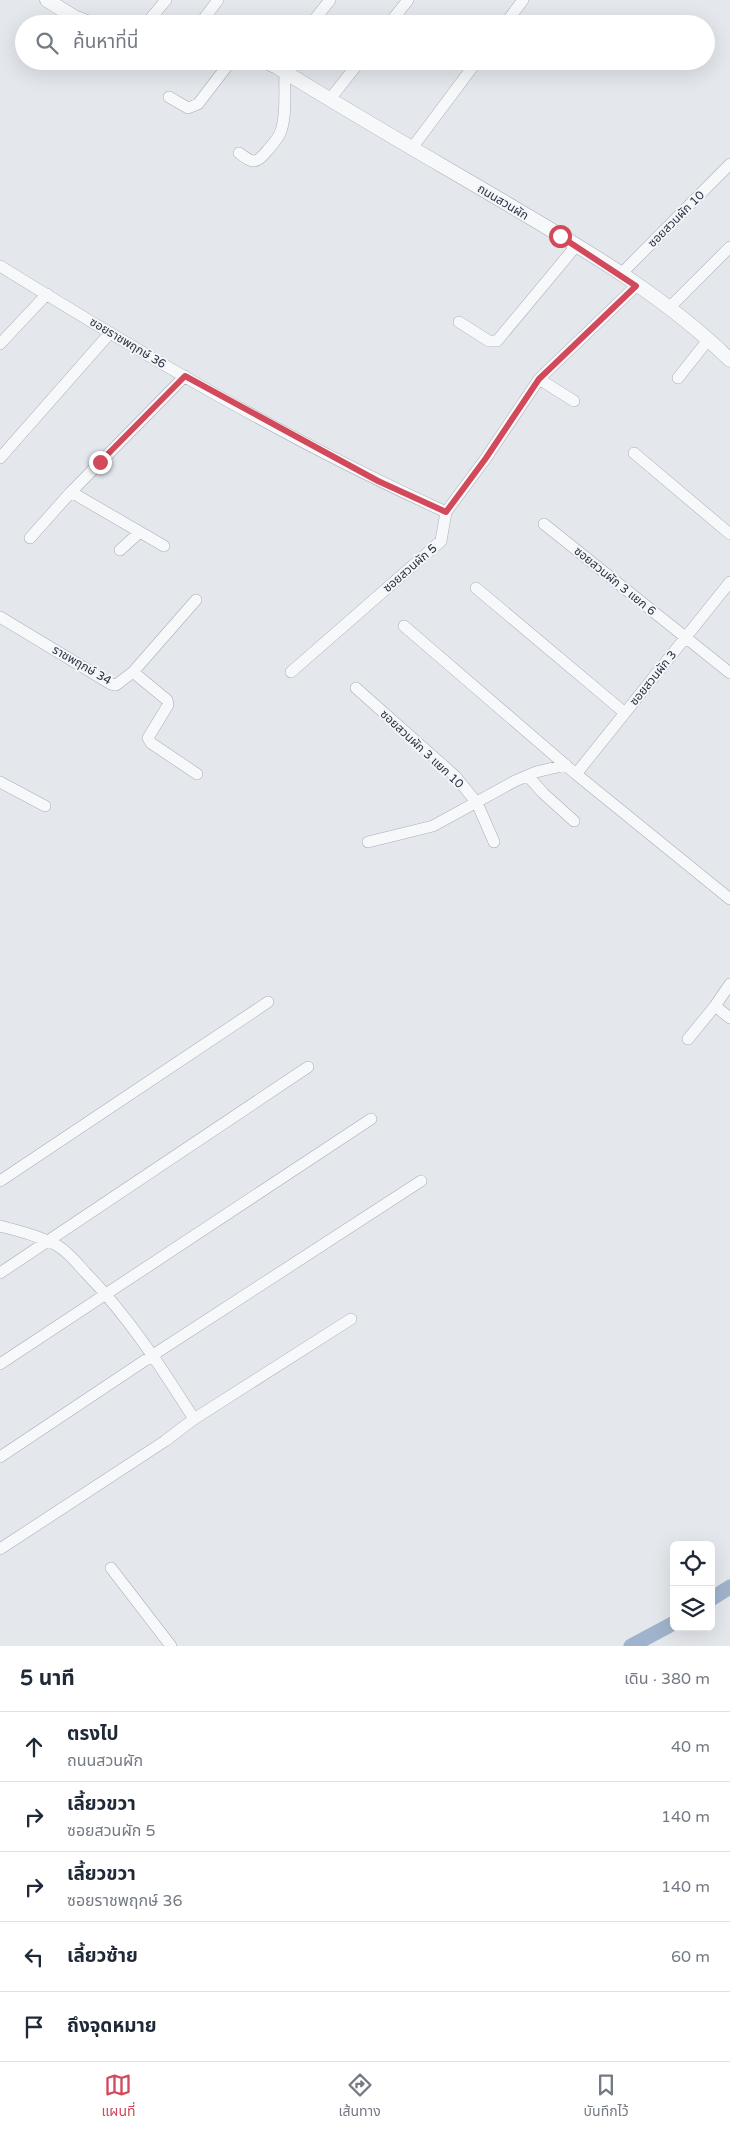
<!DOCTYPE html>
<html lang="th">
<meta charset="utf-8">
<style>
body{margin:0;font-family:"Varela Round","Noto Sans Thai",sans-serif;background:#f2f2f3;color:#1f2937}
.controls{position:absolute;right:15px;bottom:15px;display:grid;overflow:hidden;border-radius:8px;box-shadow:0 5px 20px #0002}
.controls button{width:45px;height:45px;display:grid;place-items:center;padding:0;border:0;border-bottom:1px solid #e0e1e3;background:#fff;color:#1f2937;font:25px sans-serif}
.stop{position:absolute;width:15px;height:15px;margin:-11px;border:4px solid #d1495b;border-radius:50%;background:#fff}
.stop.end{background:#d1495b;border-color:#fff;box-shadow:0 1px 5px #0008}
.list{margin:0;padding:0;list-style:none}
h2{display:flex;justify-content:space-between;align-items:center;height:65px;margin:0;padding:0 20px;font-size:21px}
h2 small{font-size:16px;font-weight:400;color:#747a83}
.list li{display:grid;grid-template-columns:32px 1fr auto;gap:15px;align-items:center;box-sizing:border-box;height:70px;padding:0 20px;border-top:1px solid #e0e1e3}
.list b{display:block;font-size:19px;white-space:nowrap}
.list p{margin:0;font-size:16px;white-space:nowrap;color:#747a83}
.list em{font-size:16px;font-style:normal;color:#747a83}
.icon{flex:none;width:28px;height:28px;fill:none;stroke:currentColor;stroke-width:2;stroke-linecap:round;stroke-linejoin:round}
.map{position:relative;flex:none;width:730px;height:1646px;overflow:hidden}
.search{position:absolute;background:#fff;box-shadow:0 5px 20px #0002;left:15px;right:15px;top:15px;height:55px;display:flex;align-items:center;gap:12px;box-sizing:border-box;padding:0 18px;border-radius:28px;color:#747a83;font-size:19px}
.sheet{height:415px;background:#fff}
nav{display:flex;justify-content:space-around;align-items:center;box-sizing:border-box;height:70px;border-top:1px solid #e0e1e3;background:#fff;font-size:14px;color:#747a83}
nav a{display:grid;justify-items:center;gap:2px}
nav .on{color:#d1495b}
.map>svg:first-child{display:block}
</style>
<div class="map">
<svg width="730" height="1646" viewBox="0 0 730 1646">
<rect width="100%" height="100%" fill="#e4e7ec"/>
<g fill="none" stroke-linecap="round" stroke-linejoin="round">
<path stroke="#9fb4cc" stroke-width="15" d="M711,1599l19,-12
M631,1646l43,-23"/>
<g stroke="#a9aeb7" stroke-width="12">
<path id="minor" d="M146,24l20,-24
M200,24l18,-24
M311,24l19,-24
M389,24l19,-24
M505,24l18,-24
M169,97l19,11 10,-4 33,-43
M330,99l30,-38
M412,148l65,-87
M239,153c14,10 16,12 28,-2 5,-6 11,-12 14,-20 6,-18 3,-40 4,-59
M0,266c144,89 291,176 446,246
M621,274l109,-110
M669,308l61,-61
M459,322l30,19h8l79,-95
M0,344l47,-50
M678,378l30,-38
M539,379l35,22
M634,453l96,81
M0,458l110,-125
M71,492l93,54
M544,524l186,149
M30,538l41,-46 114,-116
M120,550l20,-18
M476,588l149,125
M0,617l111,67 5,1 17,-13 63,-72
M404,626l172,148 154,125
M133,672l34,28 1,5 -20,33 3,5 46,31
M291,672l150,-131 5,-29 40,-54 53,-79 97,-93
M356,688l99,88 22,27 17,39
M576,774l154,-192
M528,776l15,17 31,28
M0,782l45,24
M368,842l65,-16 82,-45 21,-9 30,-7
M715,1006l15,12
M688,1039l27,-33 15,-22
M0,1181l268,-179
M0,1226c19,5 40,10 58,20 10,6 19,17 27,26 43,44 76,95 109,147
M0,1273l308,-206
M0,1364l371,-245
M0,1457l153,-102 268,-174
M0,1549l165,-108 29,-22 157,-100
M111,1568l60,78"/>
</g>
<g stroke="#a9aeb7" stroke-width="15">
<path id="tertiary" d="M47,0l27,17 18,7
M264,61l13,6c80,50 163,97 244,145 73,43 148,88 209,148"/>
</g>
<use href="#minor" stroke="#f7f8fa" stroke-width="11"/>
<use href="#tertiary" stroke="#f7f8fa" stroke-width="14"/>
</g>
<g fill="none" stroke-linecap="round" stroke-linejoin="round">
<path stroke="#d1495b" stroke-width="6" d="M100,462l85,-86 193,105 68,31 40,-54 53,-79 97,-93 -76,-50"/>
</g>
<g text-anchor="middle" stroke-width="4" stroke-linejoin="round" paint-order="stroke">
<g font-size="12" fill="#2b3445" stroke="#f4f6f9">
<text transform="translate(503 202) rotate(31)" y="4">ถนนสวนผัก</text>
<text transform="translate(676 219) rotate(-45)" y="4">ซอยสวนผัก 10</text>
<text transform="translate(128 343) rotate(31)" y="4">ซอยราชพฤกษ์ 36</text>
<text transform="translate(410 568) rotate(-41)" y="4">ซอยสวนผัก 5</text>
<text transform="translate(615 581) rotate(39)" y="4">ซอยสวนผัก 3 แยก 6</text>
<text transform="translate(82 665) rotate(30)" y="4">ราชพฤกษ์ 34</text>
<text transform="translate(653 678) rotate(-51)" y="4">ซอยสวนผัก 3</text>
<text transform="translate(422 749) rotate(43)" y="4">ซอยสวนผัก 3 แยก 10</text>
</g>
</g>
</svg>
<div class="controls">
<button><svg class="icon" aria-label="locate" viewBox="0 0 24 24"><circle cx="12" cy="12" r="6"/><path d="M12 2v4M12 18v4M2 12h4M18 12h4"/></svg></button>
<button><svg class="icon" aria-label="layers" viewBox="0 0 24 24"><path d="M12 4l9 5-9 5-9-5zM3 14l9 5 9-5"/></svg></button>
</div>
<div class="stop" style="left:560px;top:236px"></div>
<div class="stop end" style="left:100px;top:462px"></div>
<div class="search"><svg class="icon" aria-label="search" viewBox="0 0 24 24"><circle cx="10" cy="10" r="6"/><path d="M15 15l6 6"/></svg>ค้นหาที่นี่</div>
</div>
<section class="sheet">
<h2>5 นาที<small>เดิน · 380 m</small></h2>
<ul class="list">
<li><svg class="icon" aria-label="ahead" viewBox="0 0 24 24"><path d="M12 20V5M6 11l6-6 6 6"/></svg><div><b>ตรงไป</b><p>ถนนสวนผัก</p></div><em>40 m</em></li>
<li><svg class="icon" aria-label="right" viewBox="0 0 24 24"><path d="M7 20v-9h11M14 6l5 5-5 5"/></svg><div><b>เลี้ยวขวา</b><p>ซอยสวนผัก 5</p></div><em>140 m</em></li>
<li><svg class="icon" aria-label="right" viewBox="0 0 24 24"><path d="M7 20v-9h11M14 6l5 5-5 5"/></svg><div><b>เลี้ยวขวา</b><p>ซอยราชพฤกษ์ 36</p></div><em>140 m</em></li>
<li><svg class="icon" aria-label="left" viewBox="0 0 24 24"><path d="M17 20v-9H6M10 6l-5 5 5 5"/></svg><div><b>เลี้ยวซ้าย</b></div><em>60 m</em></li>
<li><svg class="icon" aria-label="arrive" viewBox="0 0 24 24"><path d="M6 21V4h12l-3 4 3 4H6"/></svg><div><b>ถึงจุดหมาย</b></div></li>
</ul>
</section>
<nav>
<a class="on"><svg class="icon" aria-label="map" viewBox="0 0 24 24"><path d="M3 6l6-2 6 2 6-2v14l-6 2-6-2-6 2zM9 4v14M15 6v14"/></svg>แผนที่</a>
<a><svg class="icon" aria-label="directions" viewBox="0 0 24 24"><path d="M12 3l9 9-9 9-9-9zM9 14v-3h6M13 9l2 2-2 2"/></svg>เส้นทาง</a>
<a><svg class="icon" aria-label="saved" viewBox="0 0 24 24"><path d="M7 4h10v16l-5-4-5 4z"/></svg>บันทึกไว้</a>
</nav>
